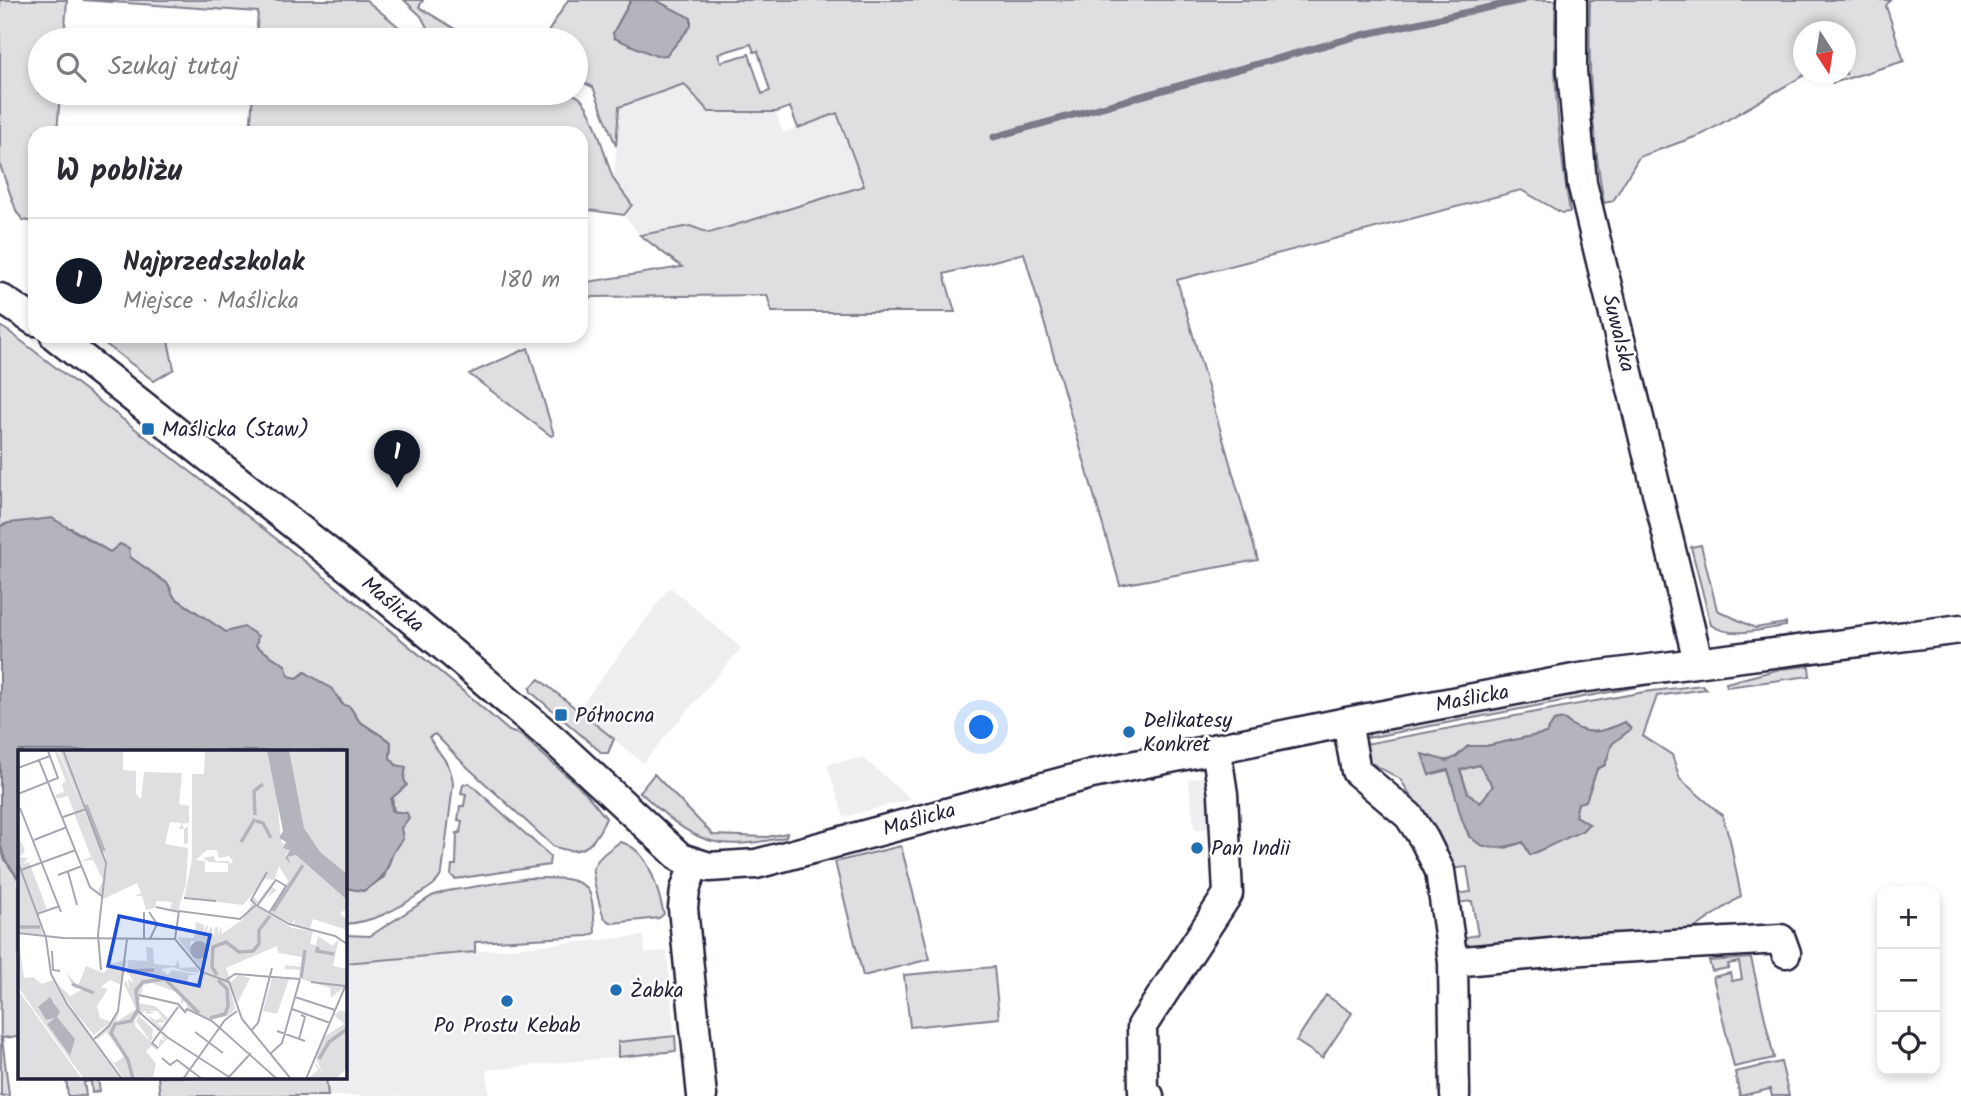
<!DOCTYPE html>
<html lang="pl">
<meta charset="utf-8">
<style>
body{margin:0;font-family:Kalam,sans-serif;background:#f7f7f7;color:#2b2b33}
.controls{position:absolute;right:21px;bottom:21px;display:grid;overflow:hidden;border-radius:14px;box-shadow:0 4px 10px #0003}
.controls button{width:63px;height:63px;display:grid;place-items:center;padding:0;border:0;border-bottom:2px solid #e1e1e2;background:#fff;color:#2b2b33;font:35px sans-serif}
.compass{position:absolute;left:1793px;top:21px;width:63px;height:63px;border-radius:50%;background:#fff;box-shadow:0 4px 10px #0003;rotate:168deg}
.you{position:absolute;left:982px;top:728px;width:24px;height:24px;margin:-18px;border:5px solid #fff;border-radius:50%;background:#1a73e8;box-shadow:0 0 0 10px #1a73e833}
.badge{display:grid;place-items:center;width:46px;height:46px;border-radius:50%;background:#111827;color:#fff;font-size:23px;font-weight:700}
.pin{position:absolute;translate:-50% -58px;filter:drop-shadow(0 2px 4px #0008)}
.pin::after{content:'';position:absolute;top:37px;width:24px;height:21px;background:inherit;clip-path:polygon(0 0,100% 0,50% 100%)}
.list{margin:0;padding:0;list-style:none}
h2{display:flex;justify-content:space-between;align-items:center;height:91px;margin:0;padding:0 28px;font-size:30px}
h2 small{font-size:23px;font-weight:400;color:#7c7c81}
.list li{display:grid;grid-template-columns:46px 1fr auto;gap:21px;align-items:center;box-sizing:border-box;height:126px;padding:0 28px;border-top:2px solid #e1e1e2}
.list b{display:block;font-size:26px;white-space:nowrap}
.list p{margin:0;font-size:23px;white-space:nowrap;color:#7c7c81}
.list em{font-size:23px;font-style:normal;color:#7c7c81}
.icon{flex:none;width:38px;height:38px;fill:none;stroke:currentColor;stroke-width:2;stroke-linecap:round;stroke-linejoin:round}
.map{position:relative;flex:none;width:1961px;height:1096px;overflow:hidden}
.search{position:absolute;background:#fff;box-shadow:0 4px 10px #0003;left:28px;top:28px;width:560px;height:77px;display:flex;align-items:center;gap:18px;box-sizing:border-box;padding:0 24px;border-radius:38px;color:#7c7c81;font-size:26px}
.panel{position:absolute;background:#fff;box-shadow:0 4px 10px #0003;left:28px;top:126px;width:560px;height:217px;border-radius:21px}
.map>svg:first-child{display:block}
</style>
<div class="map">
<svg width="1961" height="1096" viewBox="0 0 1961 1096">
<rect width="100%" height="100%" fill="#fff"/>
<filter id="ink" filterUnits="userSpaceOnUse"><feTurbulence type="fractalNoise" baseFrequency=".0143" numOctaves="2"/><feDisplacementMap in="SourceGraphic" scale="14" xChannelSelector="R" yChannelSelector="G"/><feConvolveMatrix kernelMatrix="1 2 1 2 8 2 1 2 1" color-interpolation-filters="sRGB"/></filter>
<g filter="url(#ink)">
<path fill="#eeeef1" d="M684,84l25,28h67l7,21 54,-20 28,73 -156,47 -19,-7 -50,9 -16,-20 8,-10 -18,-26 5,-72z
M670,587l71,61 -98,115 -65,-53z
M863,758l48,41 -67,18 -17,-53z
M1211,776l3,52 -19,2 -7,-51z
M644,936l1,17 22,-2 9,100 -189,19 2,26h-161l-2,-19h19v-114z"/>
<path fill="#dfdfe2" stroke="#80808e" stroke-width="2" fill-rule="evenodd" d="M0,0h67l-3,40h-24v53h20l-3,40h-22v89l-12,-2 -6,-7 -17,-48z
M82,0h284l49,40h-159l2,-28z
M404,0h19l-4,7 54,33h-30l-15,-11 -7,-13z
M568,0h63l-18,33 54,22 24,-36 -36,-19h901c-4,71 2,142 14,212l-8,1 -41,-23 -344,90 81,280 -138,25 -96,-332 -80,21 11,38h-183l-5,-17 -175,2 -11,4v-18l101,-16 -42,-32 50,-9 19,7 155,-47 -27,-73 -39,15 -8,-21 -14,5h-67l-25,-28 -65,23 -3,39 -23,-59 -17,-8v-39h-33zM751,44l3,8 4,-1 12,40 -8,3 -13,-40 -28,8 -3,-8z
M1590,0h300l-4,6 18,55 -71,22 -5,-9h18v-42h-42v42h2l-103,60 -64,23 -26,44 -9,2c-12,-66 -16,-136 -14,-203z
M253,93h225l7,5c20,-3 80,-13 95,0 15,14 25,61 33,80 5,9 13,18 19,27l-8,10 -43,-6v-76h-331z
M0,326l11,7c168,130 338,258 498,398l12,4 64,57 21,26c-12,27 -23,40 -53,28l-90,-83 -28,-29 -6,3c10,18 23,26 24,48l-11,88c-5,12 -14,15 -24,22 -24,16 -45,27 -73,29v-36l18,3 21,-14 11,-30 8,-8c-13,-34 -12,-39 -7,-74l-6,-7 1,-16 -32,-21 -9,-14 -8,-3 -2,-5 -43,-21 -8,-1 -5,-12 -28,-19 -12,-18 -18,4 -52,-35 -6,-13 -38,-27 -20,-5 -39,-24 -62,-5 -9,3z
M95,336h72l7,33 -20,12z
M528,348l26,87 -3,1 -82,-62z
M1701,545l16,65 38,18 31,-5v3c-23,3 -55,13 -75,-1l-20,-78z
M1809,666l1,10 -83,11 -1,-4 54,-14z
M1704,674l1,3 -63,9 -275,52 5,-7 210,-41z
M539,679l75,60 -6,14h-6l-71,-61 -1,-4z
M1702,685l4,4 -49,7 -14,40 29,19 8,24 42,36 8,25 11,56 -49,34 -220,18 -8,-4 -3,-6 17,-3 -6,-34 -16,2 -1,-9 16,-2 -4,-25 -17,2 -31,-61 -19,-29 -34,-19 -1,-16 279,-52zM1564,719c21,19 38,14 60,3l-12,22 -7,21 -8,4 -11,31 -8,2 -3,14 14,8 -59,31 -7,-13 -17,6 -37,-11 -21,-67 -12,-11c17,4 20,-2 32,-13h18l61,-13 7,-12z
M1479,765l14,21 -13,17 -12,-10 -8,-24z
M654,774l59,61 54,2 20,-4 -1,4c-74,16 -92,5 -146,-45z
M469,783l81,73 -1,9 -94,14 -4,-4 1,-10h4l1,-32h3l2,-12 -4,-1 2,-14h4l2,-12 -5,-1 2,-8z
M620,842c30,7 37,46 44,72l-5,4 -46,5c-5,-2 -5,-1 -9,-6 -3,-5 -12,-41 -11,-48 4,-12 17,-20 27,-27z
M0,843l5,17 14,20v156l-17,2 7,57 -8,1z
M901,846l29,113 -67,17 -28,-114z
M529,878c17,1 54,-4 61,16 4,11 4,26 5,39l-7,3 -113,6v10l-130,11v-28l25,1 62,-40 15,-5z
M1751,958l23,100 -40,9 -21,-90 17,-4 2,8 10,-2 -3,-17 -11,2 1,4 -17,3 -3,-10z
M994,967l5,51 -89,9 -6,-52z
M1326,995l26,18 -30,45 -26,-17z
M675,1036l1,15 -58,6v-15z
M1781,1062l8,34h-17l-2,-7 -30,7 -5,-24z
M66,1077h63l-31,3 2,11 -8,2 -1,-12 -7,1 2,14h-18z
M158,1077h168l2,19h-168z"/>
<path fill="#b4b4bc" stroke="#7a7a88" stroke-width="2" fill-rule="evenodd" d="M631,0h24l36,18v8l-24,29 -11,1 -42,-18 -1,-5z
M52,518l58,34 10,-8 9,4 1,9 38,27 6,13 52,35 18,-5 14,9 -2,10 29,19 4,11 8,2 8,-6 27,17 10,15 8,3 9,14 32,21 -1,16 6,7 10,2 -2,12 3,6 -16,14 1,12 15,2 2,5 -8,10 2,11c-21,22 -7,35 -40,52l-18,-3v-137h-326v128l-14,-19 -5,-17v-317l9,-3z
M1564,719c21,19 38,14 61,3l6,7 -19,15 -7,21 -8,4 -11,32 -8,2 -3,13 14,8 -7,7 -52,24 -7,-13c-64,23 -59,-26 -75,-72l-19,5 -7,-21 25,7 9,-4 12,-11h18l60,-13 8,-12zM1479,765l14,21 -13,17 -12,-10 -8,-23z"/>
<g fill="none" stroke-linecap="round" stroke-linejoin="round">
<path stroke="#7a7a88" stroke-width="7" d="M994,137l368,-102 161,-35"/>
<g stroke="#22223b" stroke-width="33">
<path id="minor" d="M1572,0v71l10,112 116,478
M0,298l35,23
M55,336l300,237 98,81 102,87 126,117 28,9 47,-3 336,-90 255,-52 232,-44 382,-49
M1347,722l9,49 53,45 15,23 16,32 13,91 2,134
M694,864l-9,26 -2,18 19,188
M1453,962l130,-12 198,-11 5,14
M1149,1096l-6,-4 -1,-66 86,-132 -5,-100 -7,-46"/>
</g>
<use href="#minor" stroke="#fff" stroke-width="28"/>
</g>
</g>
<g fill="#1f6fb2" stroke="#fff" stroke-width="2.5">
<rect x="141" y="422" width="14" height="14" rx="3.5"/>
<rect x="554" y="708" width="14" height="14" rx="3.5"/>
<circle cx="1129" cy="732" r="7"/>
<circle cx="1197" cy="848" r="7"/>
<circle cx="616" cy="990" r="7"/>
<circle cx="507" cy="1001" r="7"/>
</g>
<g text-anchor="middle" stroke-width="5" stroke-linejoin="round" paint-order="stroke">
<g font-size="21" fill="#22223b" stroke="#fff">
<text transform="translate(1619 333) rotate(76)" y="7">Suwalska</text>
<text transform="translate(393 604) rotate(40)" y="7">Maślicka</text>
<text transform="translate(1472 698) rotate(-11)" y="7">Maślicka</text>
<text transform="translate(919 819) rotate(-16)" y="7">Maślicka</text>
</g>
<g font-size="21" fill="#22223b" stroke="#fff" text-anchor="start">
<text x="162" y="436">Maślicka (Staw)</text>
<text x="575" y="722">Północna</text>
<text x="1143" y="727">Delikatesy<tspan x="1143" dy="24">Konkret</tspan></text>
<text x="1211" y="855">Pan Indii</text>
<text x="630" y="997">Żabka</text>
<text x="507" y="1032" text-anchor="middle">Po Prostu Kebab</text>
</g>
</g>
<g transform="translate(18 750)">
<rect width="329" height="329" fill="#fff"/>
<path d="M36,0l5,3 22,53 -22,-56h4l23,58 -12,4 -6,-16 -11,3 -2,-4 9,-3 -2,-8 4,-2zM46,0h59v20l13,1v23l5,5 3,-27 38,1 -3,31 10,2v17l-7,1 2,5 4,-3v17l-4,1v-15h-5l3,-6 -12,-1 -5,22 23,4 -2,36 -8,27 -8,-2 2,-7 -16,-1 -1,7 -9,2 -4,-14h-7l6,-3 -4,-10 -34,16 3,-40zM187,0h62l8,24 6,67 9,9 -5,6 6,8 -3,-7 8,-2 51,45v9l-7,4 7,7v10l-34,-11 -3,9 -16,-4 1,-6 -3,6 -21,-11 17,-32 -9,-15 -7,21 5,3 -10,8 6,-10 -15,17 -6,-5 2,-3 4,4 16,-21 -9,-1 -22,26 -59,-7 8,-38v-86h12zM189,100h10l2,8 10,-2 4,5 -3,4 -1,-4h-14l-1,-5 -11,2 6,4 19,1v9h-23v-11l-9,-1zM262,0h67v134l-47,-33zM66,60l21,50 -2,34 -6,-1 6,-13 -10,-20 -12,1 10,-4 -17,-44zM3,91l4,10 -5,6 8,1 -5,6 6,-2 18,47 -9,4 5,22 -25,-3v-90zM234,153l40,25 21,3 -3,13 6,1 2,-9 15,10 6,-8 -6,28 14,3 -3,18 -13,11 -1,-10 -29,-9 1,-9 -17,-1v-4l17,2v-10l-24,-4 -1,-7 -51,22 5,14 8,-7 11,3 -12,24 -8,-16 5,23 -7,7 -17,4 -23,-11 -3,-9 -4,5v-11l-29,-11 -9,2 -4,18 16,3 13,12 -2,4 -9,-11h-13l-9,8v7l15,15 -14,-20 3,-5 14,13 -1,9 7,-7 -14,-19 3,-1 8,2 -10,1 9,6 6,-2 -4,-5 8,9 -8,1 5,4 -12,15 8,6 2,-9 5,2 -4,-7 6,5 -10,11 -6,-4 -5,5 10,13 -3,13 -29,2 -28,-41 23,-26 -3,10 20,-13 -12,-25 2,-4 3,9 -1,-10 6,4 -7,-12 1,-11 19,1 -1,-14 7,1 1,16 21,2 3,-6 2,8 16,-1 3,6 -16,-2 -10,-4 -12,2 7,6 4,-5 26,5h-9l-2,7 8,3 7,-15 -25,-33 17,1 2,-16 8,3 -1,9 3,-9 2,1 -2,11 5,-11 3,11 1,-10h3v9l3,-9 1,7 20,-14zM173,191l15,3v17l-16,-10zM88,282l19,24 -11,7 -17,-23zM0,185l6,43 9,-1 9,7 11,-4 68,99h-37l-54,-75 -12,-17zM37,252l2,15 17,21 -4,18 -23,-32 9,-7 -10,3 -8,-12zM109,210l-5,25 -12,-5 -9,7 7,2 -11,17 3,12 11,4 -17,13 -26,-31 -9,-19 11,11 13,-7 -9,-1 -9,-17 13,15 8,-20 18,7 7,-9zM254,228l17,1 -12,35 -14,-3zM0,240l11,15 53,74h-64zM323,260l6,3v55l-11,11h-29l11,-9 -4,-9 9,12 -7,-14 8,-22 20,-13 -10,-9z" fill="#dfdfe2" fill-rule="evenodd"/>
<path d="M249,0h22l15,78 16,24 27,22v26l-51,-45 -8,2 3,7 -6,-6 5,-8 -7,-2 3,-6 -7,-4 4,-7zM172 200a9 9 0 1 1 18 0a9 9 0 1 1-18 0ZM32,247l10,15 -3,5 18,22 -5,17 -23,-32 8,-6 -9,2 -8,-13z" fill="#b4b4bc"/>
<path fill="none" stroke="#b4b4bc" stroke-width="3.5" d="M68,55l18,46M237,65l-1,-24 9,-7M238,71l7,2 8,15M223,92l14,-23M255,161l30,-46M0,177h22M300,197l-1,4 17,3M109,221l27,-1M199,225l-5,-8 1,-20 13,-5 13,10 14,-1 6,-7v-14l11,-14M283,228l4,-28M54,234l22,9M192,268l15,-4 3,-8 -1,-17 -9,-9M301,309l10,-17 18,-13M115,329l-5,-19 -17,-27 4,-9 16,-3 7,-11 -2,-20 7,-8 22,-3 34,34"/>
<path fill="none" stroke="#a7a7b1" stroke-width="2" d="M45,0l43,113 -8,72 3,35M21,10l51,127 13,10M0,18l32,-12M0,44l40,-16 -10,-27M2,58l41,104M45,67l23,-8M16,90l33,-13M0,112l28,76 5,36 16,30 55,75M3,120l55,-20M50,122l9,33M249,122l-16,28 5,5 33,19 46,12 12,8M40,125l24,-9M166,148l32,3M239,156l19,-26 10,6 -17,27M138,157l23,5M131,162l8,12 -7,15M19,164l23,-8M0,183l45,5 112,1 27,33 27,10 13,37 49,60M126,189v-27M157,189l4,-28 61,8 16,-14M34,201l1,19 7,1M208,230l9,-6 65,5M293,232l34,4M121,245l39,9 7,8 2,-3 25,12 65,58M277,247l40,13M274,259l38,14M120,261l29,26 62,40M233,281l7,-8 14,-55M259,281l28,10M177,282l28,21M76,289l15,-13 9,-15 9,-72M281,289l6,-22 -4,-2M140,298l-6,-5 26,-36M252,304l12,-11 18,-64M144,308l8,7 7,-5 25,19M210,328l23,-25M165,329l42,-59 12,-9M288,329l41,-97"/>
<path fill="#1d4ed8" fill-opacity="0.15" stroke="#1d4ed8" stroke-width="3.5" d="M101,166l91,19 -11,51 -91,-20z"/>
<rect width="329" height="329" fill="none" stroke="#22223b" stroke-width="3.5"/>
</g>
</svg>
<div class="controls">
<button>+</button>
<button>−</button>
<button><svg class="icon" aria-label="locate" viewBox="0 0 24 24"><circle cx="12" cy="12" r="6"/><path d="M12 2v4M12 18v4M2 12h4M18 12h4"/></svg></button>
</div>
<svg class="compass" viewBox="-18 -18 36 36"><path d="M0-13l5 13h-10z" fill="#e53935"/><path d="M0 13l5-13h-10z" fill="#7c7c81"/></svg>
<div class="you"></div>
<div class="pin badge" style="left:397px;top:488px">1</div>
<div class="search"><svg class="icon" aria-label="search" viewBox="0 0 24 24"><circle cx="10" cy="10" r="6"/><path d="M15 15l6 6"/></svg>Szukaj tutaj</div>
<section class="panel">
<h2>W pobliżu<small></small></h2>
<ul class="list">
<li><span class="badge">1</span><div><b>Najprzedszkolak</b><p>Miejsce · Maślicka</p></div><em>180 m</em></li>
</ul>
</section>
</div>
